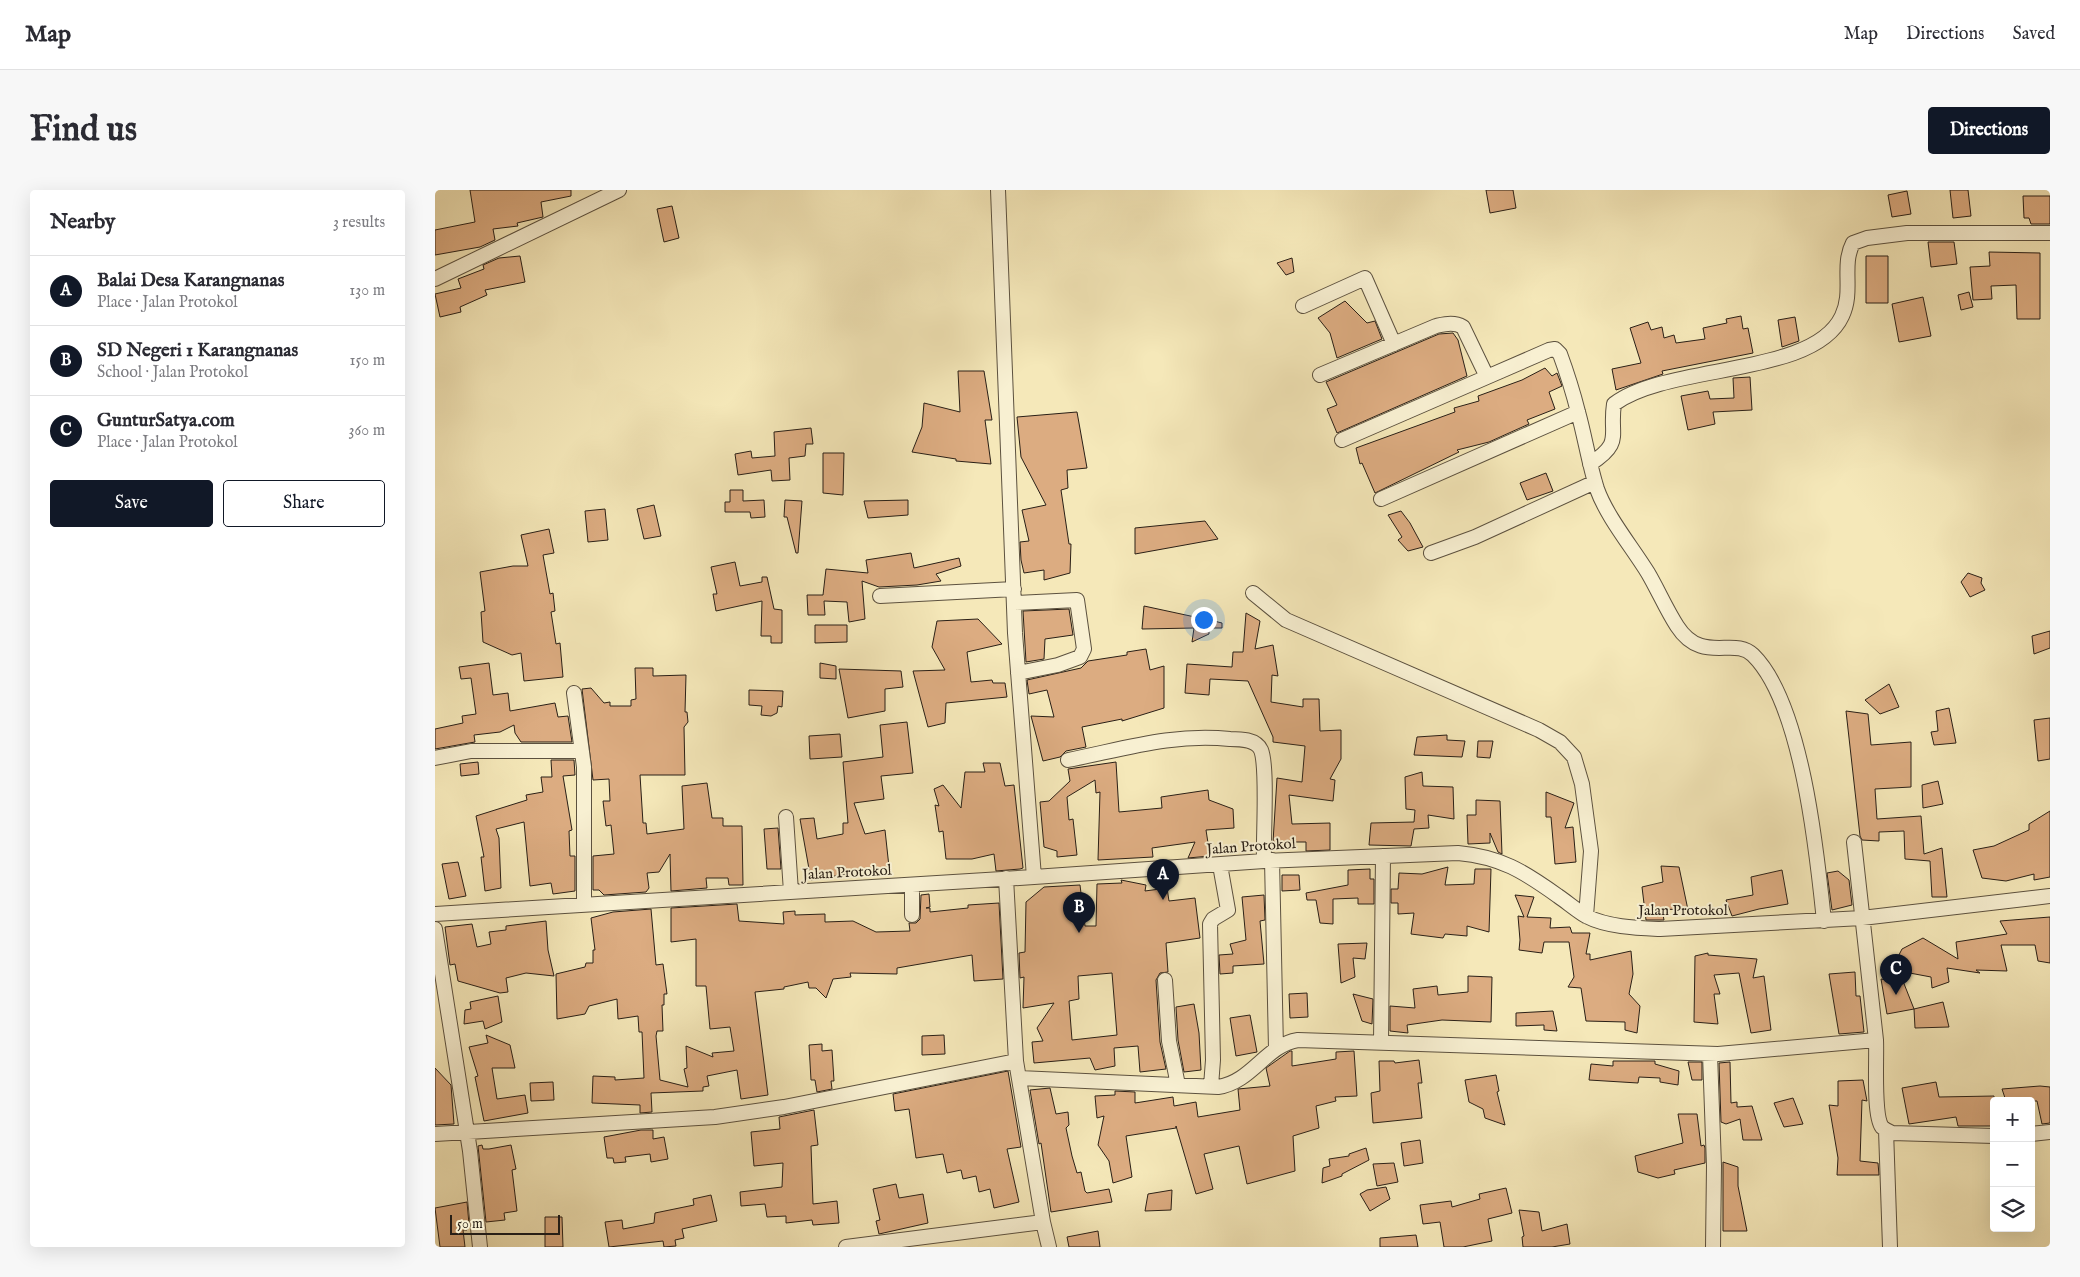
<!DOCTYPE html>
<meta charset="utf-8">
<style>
body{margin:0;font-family:"IM FELL English",serif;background:#f7f7f7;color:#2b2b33}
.controls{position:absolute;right:15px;bottom:15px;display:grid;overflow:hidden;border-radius:5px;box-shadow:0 5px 20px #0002}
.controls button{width:45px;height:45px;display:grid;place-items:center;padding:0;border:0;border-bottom:1px solid #e1e1e2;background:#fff;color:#2b2b33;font:25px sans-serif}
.scale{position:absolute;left:15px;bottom:12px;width:110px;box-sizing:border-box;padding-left:5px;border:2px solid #291f16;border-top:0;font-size:14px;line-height:18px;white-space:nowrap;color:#291f16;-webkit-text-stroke:4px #f8f0d2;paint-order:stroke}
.you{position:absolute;left:768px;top:429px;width:18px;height:18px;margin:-12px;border:4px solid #fff;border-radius:50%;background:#1a73e8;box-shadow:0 0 0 8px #1a73e833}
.badge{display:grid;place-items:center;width:32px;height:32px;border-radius:50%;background:#111827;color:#fff;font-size:16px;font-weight:700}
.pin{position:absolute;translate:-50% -41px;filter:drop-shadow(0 1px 2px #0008)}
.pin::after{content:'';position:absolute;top:26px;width:18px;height:15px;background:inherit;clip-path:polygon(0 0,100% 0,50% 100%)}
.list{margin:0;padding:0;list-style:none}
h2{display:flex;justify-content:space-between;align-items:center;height:65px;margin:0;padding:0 20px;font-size:21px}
h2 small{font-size:16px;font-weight:400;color:#7c7c81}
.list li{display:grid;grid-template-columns:32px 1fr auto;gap:15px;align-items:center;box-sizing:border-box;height:70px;padding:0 20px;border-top:1px solid #e1e1e2}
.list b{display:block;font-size:19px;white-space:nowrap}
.list p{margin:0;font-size:16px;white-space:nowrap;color:#7c7c81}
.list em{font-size:16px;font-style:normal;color:#7c7c81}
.actions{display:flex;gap:10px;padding:15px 20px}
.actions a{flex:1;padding:11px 0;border:1px solid #111827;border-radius:5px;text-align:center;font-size:18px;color:#111827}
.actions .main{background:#111827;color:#fff}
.icon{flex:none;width:28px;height:28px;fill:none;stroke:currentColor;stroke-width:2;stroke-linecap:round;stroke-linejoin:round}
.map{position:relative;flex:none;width:1615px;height:1057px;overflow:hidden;border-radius:5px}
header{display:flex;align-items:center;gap:30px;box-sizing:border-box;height:70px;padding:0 25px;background:#fff;border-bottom:1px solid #e1e1e2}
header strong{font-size:24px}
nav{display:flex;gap:28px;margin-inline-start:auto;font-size:18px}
.intro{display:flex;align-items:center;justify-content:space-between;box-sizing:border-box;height:120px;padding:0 30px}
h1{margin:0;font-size:35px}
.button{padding:12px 22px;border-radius:5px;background:#111827;color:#fff;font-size:18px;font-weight:700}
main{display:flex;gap:30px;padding:0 30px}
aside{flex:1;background:#fff;border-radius:5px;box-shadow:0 5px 20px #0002}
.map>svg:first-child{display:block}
</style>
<header>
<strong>Map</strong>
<nav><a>Map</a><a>Directions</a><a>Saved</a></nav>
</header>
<div class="intro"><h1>Find us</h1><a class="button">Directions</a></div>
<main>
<aside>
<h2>Nearby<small>3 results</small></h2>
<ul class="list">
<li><span class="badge">A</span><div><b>Balai Desa Karangnanas</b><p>Place · Jalan Protokol</p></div><em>130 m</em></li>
<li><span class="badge">B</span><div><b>SD Negeri 1 Karangnanas</b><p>School · Jalan Protokol</p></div><em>150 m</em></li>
<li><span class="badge">C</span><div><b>GunturSatya.com</b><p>Place · Jalan Protokol</p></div><em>360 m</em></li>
</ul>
<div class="actions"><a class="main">Save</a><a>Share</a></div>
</aside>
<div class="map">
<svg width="1615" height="1057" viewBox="0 0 1615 1057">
<rect width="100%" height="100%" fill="#f5e8b9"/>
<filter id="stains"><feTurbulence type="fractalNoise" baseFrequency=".004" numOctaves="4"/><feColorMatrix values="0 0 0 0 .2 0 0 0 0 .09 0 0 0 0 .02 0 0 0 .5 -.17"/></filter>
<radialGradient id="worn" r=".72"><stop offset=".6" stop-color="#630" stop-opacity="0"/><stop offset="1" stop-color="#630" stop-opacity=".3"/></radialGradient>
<path fill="#dcac81" stroke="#291f16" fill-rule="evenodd" d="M35,0h101v6l-30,6 2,15 -26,6 1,3 -25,3 2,11 -15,7 -45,8v-25l40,-8z
M1051,0h27l3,18 -26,5z
M1515,0h18l3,26 -18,2z
M1472,1l4,23 -19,3 -4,-22z
M1588,6h27v28h-19l-2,-6h-5z
M237,16l7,32 -15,4 -7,-33z
M1493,52h26l3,22 -26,3z
M1554,62l51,1v66h-23l-1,-34 -25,1 1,13 -19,1 -3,-33 20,-1z
M85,66l5,26 -40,8 2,5 -27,12 1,5 -21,5 -5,-23 26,-6 -3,-9 26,-10 -1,-4 16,-7z
M1431,66h22v47h-22z
M857,68l2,14 -8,3 -9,-12z
M1534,102l4,15 -12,3 -3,-15z
M1488,107l8,39 -32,6 -7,-38z
M910,111l22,22 8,-2 7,18 -45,19 -7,-25 -12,-15z
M1306,126l2,13 5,-1 5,25 -91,18 1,3 -47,16 -4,-21 29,-6 -11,-35 18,-6 3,8 11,-3 2,11 10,-3 2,8 29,-4 -2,-11 24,-5 -1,-4z
M1360,127l4,24 -17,6 -4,-27z
M1018,143l5,7 9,36 -130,57 -10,-24 10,-4 -11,-23 113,-48z
M1110,178l7,8 5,-3 5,13 -13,6 6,17 -28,11 2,4 -40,18 -32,8 2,2 -84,41 -13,-30 -2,1 -4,-16 99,-36 -1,-4 25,-7 -1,-5 44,-16z
M523,181h26l8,49h-7l6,44 -35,-3v-2l-44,-7 10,-25 2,-24 36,9z
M1315,187l2,33 -39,2 2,12 -27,6 -7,-34 27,-5 2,8 24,-1 -1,-20z
M642,222l10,56 -20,2 1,18 -7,2 8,54h2l-1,29 -26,7v-10l-20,3 -3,-13 -1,-18 9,-1 -7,-31 24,-5 -25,-48 -4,-40z
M376,238l2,16h-7l-1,12 -16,2 1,22 -18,1 -1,-11 -33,5 -3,-21 16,-3 1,7 23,-2 -1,-24z
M388,263h21l-1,42 -20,-2z
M1111,283l7,18 -26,9 -7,-17z
M295,300h13v11l21,-1 1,17 -14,1 -1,-6h-25v-10h5z
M350,310l17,1 -4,52h-2l-9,-36h-3z
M473,310v15l-40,3 -4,-17z
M219,315l7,31 -17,3 -7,-30z
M170,319l3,31 -20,2 -3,-31z
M966,321l9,12 13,24 -15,4 -10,-11 4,-3 -14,-22z
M770,331l13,18 -83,15v-26z
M114,339l5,24 -11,2 7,39 3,-1 2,18 -4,1 5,32 4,-1 3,34 -39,4 -3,-28 -9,2 -29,-13 -2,-30 4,-1 -5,-39 33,-6h15l-7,-31z
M476,363l3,15 45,-10 2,8 -25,8 5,7 -24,4 -38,2 -17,-6 3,38 -16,3 -2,-20 -23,-1 1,14h-17l-1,-20h16l3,-26 42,4 -2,-13z
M300,372l5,24 22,-4v-5h5l7,32 8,1v33h-11v-7h-10l1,-35 -46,10 -3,-17h4l-6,-27z
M1533,383l14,5 -1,5 4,7 -15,7 -9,-15z
M709,416l51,11 1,-5 14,2v6l12,3v5h-13v6l-17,8 2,-14 -52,1z
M634,419l4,26 -28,4 -1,20 -18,3 -3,-51z
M811,423l14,8 -5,28 18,-4 5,31 -6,-1 -1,27 32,5v-8h16l1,32 21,-1v29l-11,20 5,1 -2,21 -44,-6 3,29 38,-1v27l-24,1v-9h-33l4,-64 25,4 3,-36 -32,-4v-5l-25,-56 -38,-2 -1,16 -24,-2 2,-29 45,3 1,-15h10z
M543,429l24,25 -35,8 4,30 21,-2 1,3h12l2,14 -61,6 -1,20 -17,4 -15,-56 32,-1 -13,-23 5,-26z
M380,435h32v17l-32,1z
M1615,441v17l-16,6 -2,-18z
M711,459l4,21 14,-4v42l-42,13v-2l-40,8 4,20 -20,4 -6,6 -17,4 -12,-45 23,1 -7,-27 -18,4 -2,-14 54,-12 7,-7 39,-6v-3z
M54,473l4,32 15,-2 2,18 45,-8 3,14 10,-1 4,26h-51l-6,-9 -1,-8 -14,7 -26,3 1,7 -40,7v-20l28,-6 -1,-7 14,-2 -5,-36 -10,1 -2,-12z
M385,473l16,3v13l-16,-1z
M200,478h18v8l33,-1 -1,37h2l1,10 -4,5 1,48h-45l3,48h3l1,11 37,-5 -2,-43 25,-3 5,35h11v8h19l1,59h-14l-1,-7h-22l1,10 -36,3 -1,-37 -11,18 -12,1 2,15 -3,4 -42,3 -5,-5h-6v-34l21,-2 -3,-29 -5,1 -3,-25h7l-1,-22 -16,1 -11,-91 9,-1 13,15 6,-1v4h21v-6l5,-1z
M404,479l62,2 2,16 -18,2v22l-37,7z
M1454,494l10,23 -19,7 -15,-14z
M314,500l34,1 -1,16 -4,-1 -1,7 -6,3 -10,-1 1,-9 -13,-1z
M1514,518l7,35 -22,2 -3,-13 7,-1 -2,-20z
M1411,521l22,3 3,31 40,-3v45l-36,2 2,30 44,-3 3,38 18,-6 5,49h-15l-2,-36 -25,-2 -1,-28 -25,1v9l-17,-1 -2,-4z
M1615,528v41l-12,2 -4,-41z
M472,532l6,51 -32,3 3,23 -30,4 11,31 20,-4 4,37 -78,13 -11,-61 14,-1 3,21 26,-5v-11h5l-5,-61 40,-5 -3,-32z
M405,544l2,23 -32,2 -1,-23z
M1012,545v5l18,1 -3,16 -48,-2 3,-18z
M1043,551h15l-3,17 -13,-1z
M116,570h23l1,15 -12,1 9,54 -3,1 1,25h5v35l-22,3 -2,-11 -21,3 -6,-64 -28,7 3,9 2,50 -16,3 -4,-34h3l-8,-41 51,-16 -1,-5 17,-3 -2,-15h11z
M43,572l1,12 -18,2 -1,-12z
M681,572l3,50 43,-4 -1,-11 47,-7 1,10 24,9 1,19 -28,2 4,26 -22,2 7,-16 -43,6 1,9 -55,3 2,-68 -4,1 -1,-13 -28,17 2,23 4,-1 4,36 -20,2v-6l-13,-4 -4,-45 9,-1 21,-20 -2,-12z
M548,573h17l5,23 9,-1 9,83 -3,1 -24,2 -2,-17 -22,5h-26l-3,-28 -4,1 -4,-27 4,1 -5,-17 9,-4 18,23 4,-36h20z
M987,582l1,14 30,1 1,32 -26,-4 1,13 -15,1 -3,17 -42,-1 2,-22 43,-1 1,-12 -9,-1 -1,-32z
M1503,591l5,23 -20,4 -1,-23z
M1111,602l28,11 -9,25 8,-1 3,35 -21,2 -4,-47h-5z
M1041,610l24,1 2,53 -4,-2 -8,-19v10l-22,1 -1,-29h9z
M1615,621v66l-16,3v-6l-28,7 -24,-3 -9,-28 21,-4 35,-16v-6z
M343,638l3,41h-14l-3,-40z
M23,672l8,34 -17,3 -7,-35z
M1226,676l18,1 9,43 -26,-1 2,11h-18l-4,-33 21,-5z
M1013,677l-3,18 29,-1 1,-15h16l-2,63 -22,-6v10l-22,-2 -2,4 -32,-4 3,-21 -16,1v-11h-7v-14h7l1,-16 23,1z
M935,679v10h4v25h-16v-6l-25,1v25l-13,-1 -4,-23h-9l-1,-7 42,-8v-15z
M1347,680l6,34 -29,5 -27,7 -6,-16 27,-5 -2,-18z
M1403,681l11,9 3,25 -20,5 -5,-37z
M847,685h17l1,15 -18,1z
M686,690l25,5 -1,6 22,-3 2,13 26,-3 5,40 -34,5 2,29 -8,1 -4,7 4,62 6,27 -26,3 -2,-26 -24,2 1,18 -20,4 -5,-12 -56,5 -2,-21 11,-1 -6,-13 17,-25 -31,5 1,-31 -4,1 -1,-25 6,-1 1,-50 18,-15 36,-2 5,41h11l1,-42 25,-1zM677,783l5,62 -45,5 -3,-39 10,-2 -1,-23z
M494,704l1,13 -4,1h4v4l38,-4v-3l31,-2 4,76 -29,2 -2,-26 -75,13v6l-47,-1 1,4 -18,2 -7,19 -10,-10h-7l-1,-6 -24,5v2l-29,3 13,103 -27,4 -4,-29 -30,6 2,10 -6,1v4l-52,2 1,19 -12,1v-8l-48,-2 1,-27 22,1v3l29,-2 -2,-46h-3l-1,-16 -20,3 -1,-20 -28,7 -4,8 -28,5 -1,-45 29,-7 1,-4h7v-13h2l-4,-32 22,-6 38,-3 5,56 7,-1 4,30h-3v11h-2l1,26h-6l-1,5 4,44 28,7 -4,-18 3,-1 -1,-22 27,11 -1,-4 22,-2 -4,-24 -20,2 -4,-43h-10v-47l-25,3v-34l66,-4 2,17 45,3 -1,-12 12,-1v4l30,-1v8l28,-1 23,11 34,-1 -1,-8h7l4,-4 1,-24z
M829,705l1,25 -5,1 4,43 -31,2v7l-13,1 -1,-19 14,-1 -3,-10 16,-4 -4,-43z
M1080,705l19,2 -7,20 24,1 -1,10 20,-1 2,6h18l-4,21h4v6l41,-9 2,23 -4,20 11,12 -3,27 -12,-3v-8l-39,-1 -5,-33 -13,-1 6,-10 -5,-35h-25l-2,11 -23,-3 1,-10 -2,-24 6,1z
M1615,727v46l-12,-2 -3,-16h-34l6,26 -31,-1 4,3 -33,-5 2,14 -17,6 -1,-11 -32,-6 15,38 -27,5 -6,-35 5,1 16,-31 21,-11 35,21 -2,-17 51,-8 -7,-13z
M111,731l2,29 6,26 -28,-3 -20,5 2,14 -8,1 -42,-12 -3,-17 -5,1 -5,-38 27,-3 5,23 14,-3 -2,-12 17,-2v-4z
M932,753l-2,16 -12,-1 2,19 -14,6 -3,-39z
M1273,763v2l49,4 -4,19 11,-2 7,54 -20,3 -12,-60 -25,2 6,19h-6l4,30 -24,-2 1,-66z
M1420,782l1,24h4l4,36 -25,2 -10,-60z
M1033,786l24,1 -1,45 -49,-2 -35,5 1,8 -18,-2v-25l25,2 -2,-19 24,-3 1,9 30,-3z
M872,803l1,24 -18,1 -1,-24z
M918,804l20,5 -1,25 -10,-3z
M63,806l4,26 -17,7 -2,-8 -19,3 1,-14 6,-1 -1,-7z
M1508,812l6,25 -34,1 -1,-19z
M759,814l5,29 2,37 -17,2 -6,-32 -2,-33z
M1118,821l4,20 -13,-1v-5l-28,1v-13z
M815,825l7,37 -21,4 -6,-38z
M51,845l24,10 5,23h-23l5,31 28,-4 3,18 -44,8 -9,-44 3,-1 -9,-29 19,-4z
M509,845l1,19 -23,1v-19z
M387,854v7l10,-1 2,31h-3l1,8 -15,3 -2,-12h-4l-2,-35z
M855,861h2v15l44,-7v-7l18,-1 3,45 -22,1 1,4 -20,5 3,22 -26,8 2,35 -48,13 -8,-38 -35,8 9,35 -17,5 -20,-68v2l-50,8 6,41 -19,6 -4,-22 -11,-16 6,-29 -7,2 -2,-22 20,-1v-4l20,1v11l38,-6 1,9 22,-4 2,15 42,-7 -2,-21 32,-3 -4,-18z
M984,870l3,23h-4l4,35 -49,5 -2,-30 9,-2 -1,-30h15l1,2z
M1178,871h42v3l24,7 -1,14 -18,-3v-4l-21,-1 -1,6 -49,-3 2,-16 22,2z
M1253,872h14v18h-10z
M1295,872l1,41 6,-1v5l15,-1 10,34h-19l-3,-21 -14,5 -5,-2 -2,-59z
M0,878l16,17 3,39 -19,1z
M573,881l13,76 -14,2 12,53 -25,6 -4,-19 -11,3 -3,-16 -13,3 -2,-9 -14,3 -4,-19 -27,4 -7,-49 -14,2 -2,-17z
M1061,885l3,16 -2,1 8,33 -20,-7 -2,-9 -14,-7 -4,-22z
M1428,890l4,21 -5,-1 -2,61 18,2 1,12h-42l1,-17 -9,-53 9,1v-25z
M118,892l1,18 -23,1 -1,-18z
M1501,892l3,15 55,-1v30h-36l-2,-9 -47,7 -7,-36z
M1605,896l10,1v36l-8,1 -5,-23h-31l-4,-12z
M615,898l6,26 12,-2 1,13 -3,3 6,28 5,17 4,-1 4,19 2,2 22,-4 3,13 -61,10 -10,-69 -2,1 -9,-54z
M1358,908l10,26 -19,3 -10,-24z
M379,920l4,35 -7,1 2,58 24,-3 2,22 -26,2 -1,-5 -26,3v-7l-19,1 -2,-13 -24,2 -1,-14 42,-5 1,-24 -29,3 -3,-34 29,-3 -1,-12z
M1243,924h19l4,32 3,-1 1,3v15l-31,7 1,4 -17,4 -20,-6 -3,-16 48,-13z
M206,940h12v9l11,-2 4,22 -17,3 -1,-8 -25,3 1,5 -12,1 -1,-5h-6l-3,-21z
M985,950l3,23 -19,3 -3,-23z
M47,955l1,4h6l22,-4 5,24 -4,1 5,41 -13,2 1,7 -19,2 -8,-76z
M931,958l3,12 -27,14v2l-20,7 1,-15 7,-2 -1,-7 20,-3v-2z
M1288,972l15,5v19l9,45h-24z
M959,973l4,19 -21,4 -4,-22z
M461,994l3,14 24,-4 5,29 -49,11 -3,-13 4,-1 -7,-31z
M951,997l4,12 -20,12 -10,-17 7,-4z
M1071,998l6,25 -24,6 4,22 -29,6h-19l-4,-25 -17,2 -3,-19 31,-4 1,6 28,-8 -1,-5z
M737,1000l-1,20 -26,1 3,-17z
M276,1005l6,26 -35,8 2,9 -9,2 1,6 -12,1 -1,-6 -54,6 -4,-25 17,-2 1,9 31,-6 1,-10 39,-8 -1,-6z
M32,1012l2,22 -3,1 1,5h-4l2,17h-25l-5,-39z
M1084,1020l20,2 3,19 25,-7 3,20 -18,3h-29l-1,-10 2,-1z
M110,1027h17l1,30h-18z
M663,1041l2,16h-31l-2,-10z
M981,1045l2,12h-38v-9z"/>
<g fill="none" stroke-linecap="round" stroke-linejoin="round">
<g stroke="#5c513f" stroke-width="16">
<path id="minor" d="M563,0l17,443 19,244
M0,89l184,-89
M868,116l62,-28 29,66
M885,185l116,-49c10,-2 18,-4 27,1l24,50 62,-27 6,-1 5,5c7,19 13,38 18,58 7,25 11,52 19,77 10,28 35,58 51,84 10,17 18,36 29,53 25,39 57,10 76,29 49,48 64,198 71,266
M907,250l145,-63
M1155,274c34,-22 19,-28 24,-60 55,-41 200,-27 228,-88 12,-25 -1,-50 11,-73l14,-5 40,-5h143
M946,309l197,-87
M996,363l44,-16 120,-55
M818,403l33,27 253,110 21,12 14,15 8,27 9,67 -5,65
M445,406l134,-7
M580,413l62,-3 7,49 -4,8 -22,8 -40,8
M139,503l10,74v137
M0,568l36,-7h111
M633,570c56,-11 105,-27 162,-21 10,0 26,0 31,11 7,17 2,88 3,111
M351,627l5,75
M837,670l4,189
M571,688l10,183 27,161 6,25
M477,695v30
M0,724l599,-37 230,-16 194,-8c43,4 65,18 100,43 9,6 18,14 28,20 21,11 51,12 74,13l202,-11 188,-22
M0,739l35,222 10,96
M730,790l4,61 9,44
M1441,850c1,18 -3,75 6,87 3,3 6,4 10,6l102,3
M946,852l2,-186
M1275,864l4,112 -1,81
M584,888l199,9c34,-5 48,-42 80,-47l420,14 158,-14 -22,-198
M776,896l2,-26 -3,-136 3,-5 15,-9 -8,-45
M1451,940l4,117
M0,944l280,-17 69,-10 232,-46
M1596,944l19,-2
M411,1057l197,-25"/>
</g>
<use href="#minor" stroke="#f8f0d2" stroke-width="14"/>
</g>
<g text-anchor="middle" stroke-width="4" stroke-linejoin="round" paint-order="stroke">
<g font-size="15" fill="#291f16" stroke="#f8f0d2">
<text transform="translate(816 656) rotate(-4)" y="5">Jalan Protokol</text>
<text transform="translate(412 682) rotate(-3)" y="5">Jalan Protokol</text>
<text x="1248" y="725">Jalan Protokol</text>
</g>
</g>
<rect width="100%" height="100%" filter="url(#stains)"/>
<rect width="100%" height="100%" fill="url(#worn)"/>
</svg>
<div class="controls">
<button>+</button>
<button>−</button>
<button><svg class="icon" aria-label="layers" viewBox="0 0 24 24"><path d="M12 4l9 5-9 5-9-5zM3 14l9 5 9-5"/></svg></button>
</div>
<div class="scale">50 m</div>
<div class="you"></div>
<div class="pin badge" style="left:728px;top:710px">A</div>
<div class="pin badge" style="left:644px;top:743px">B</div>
<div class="pin badge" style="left:1461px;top:805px">C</div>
</div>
</main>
